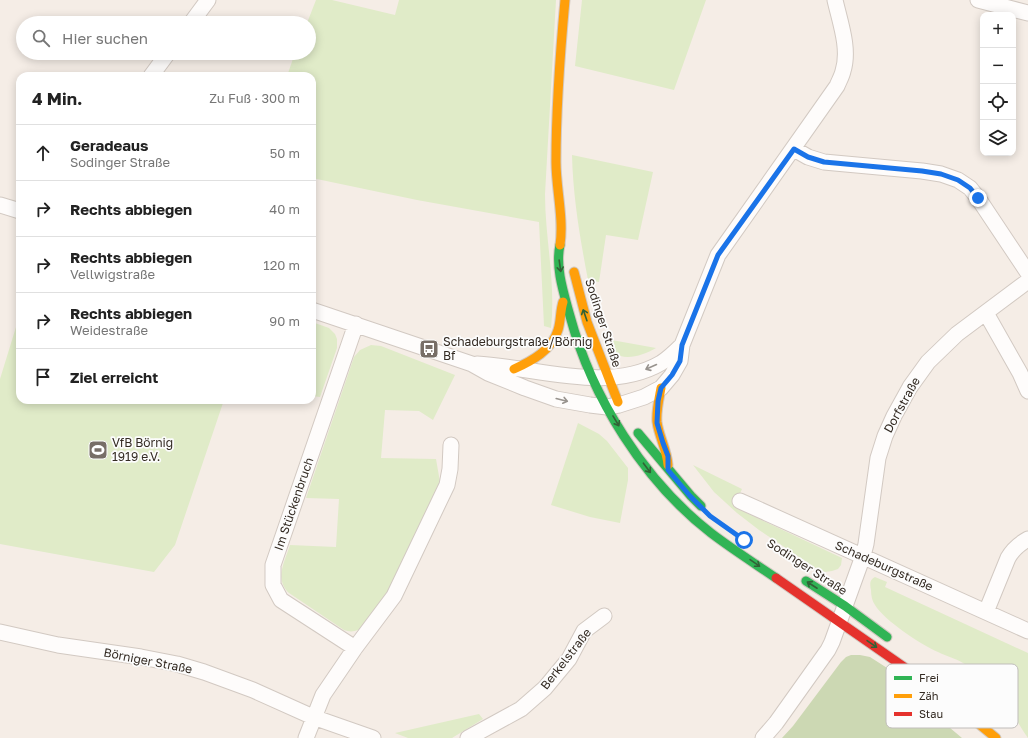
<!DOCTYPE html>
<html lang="de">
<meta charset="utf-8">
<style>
body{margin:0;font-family:"Golos Text",sans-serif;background:#f2f2f2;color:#222}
.controls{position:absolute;right:12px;top:12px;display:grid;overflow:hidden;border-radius:8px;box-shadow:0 2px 10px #0003}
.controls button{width:36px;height:36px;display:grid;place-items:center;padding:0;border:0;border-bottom:1px solid #e0e0e0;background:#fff;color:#222;font:20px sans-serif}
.stop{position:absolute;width:12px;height:12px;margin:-9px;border:3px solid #1a73e8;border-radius:50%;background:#fff}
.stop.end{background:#1a73e8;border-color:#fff;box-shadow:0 1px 4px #0008}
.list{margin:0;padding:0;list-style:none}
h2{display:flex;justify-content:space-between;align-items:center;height:52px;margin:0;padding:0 16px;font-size:17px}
h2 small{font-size:13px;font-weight:400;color:#767676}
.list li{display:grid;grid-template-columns:26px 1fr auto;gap:12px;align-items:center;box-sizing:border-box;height:56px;padding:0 16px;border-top:1px solid #e0e0e0}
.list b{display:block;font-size:15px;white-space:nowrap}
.list p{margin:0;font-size:13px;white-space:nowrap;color:#767676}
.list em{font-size:13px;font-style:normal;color:#767676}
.icon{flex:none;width:22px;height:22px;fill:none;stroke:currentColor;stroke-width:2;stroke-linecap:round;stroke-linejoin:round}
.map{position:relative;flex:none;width:1028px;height:738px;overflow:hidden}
.search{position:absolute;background:#fff;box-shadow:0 2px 10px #0003;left:16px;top:16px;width:300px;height:44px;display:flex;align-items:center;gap:10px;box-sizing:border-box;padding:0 14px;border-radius:22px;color:#767676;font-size:15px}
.panel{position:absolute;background:#fff;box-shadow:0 2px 10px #0003;left:16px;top:72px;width:300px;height:332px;border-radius:12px}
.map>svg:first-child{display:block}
</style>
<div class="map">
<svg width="1028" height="738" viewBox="0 0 1028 738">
<rect width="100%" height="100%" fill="#f5ede6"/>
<path fill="#e0ebc8" d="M316,0h16l63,15 4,-15h157l-11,194c0,44 11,89 6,134l-7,-2 -5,-104 -122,-22 -105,-22v-102h-25l8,-23h14v-30h-2z
M582,0h124l-32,90 -99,-24z
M572,155l81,17 -15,68 -32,-5 -7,47 -11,-2c-8,-42 -15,-83 -16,-125z
M20,314v86h204l-49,145 -21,27 -154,-28v-165z
M312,322l17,6 6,6 2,5v9l-17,49 -8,-1z
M606,339l50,9c-17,10 -44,17 -50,-9z
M371,345l10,1 74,29 -22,45 -14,-9 -34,-1 -4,48 55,1 4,23 -1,5 -46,97 -28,41c-6,6 -13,8 -21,5l-55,-37c-15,-14 -4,-32 1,-48l46,2 3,-48 -33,-1 48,-141 6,-7z
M578,423l21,11 8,7 21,27v12l-8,43 -30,-6 -39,-12z
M693,465l49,24 -8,18 108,51 -1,7 -3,4 -6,2 -7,1 -8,-3 -58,-39 -22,-17 -23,-21z
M875,577l12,5 -2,5 143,66v85c-13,-17 -19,-38 -36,-53 -9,-8 -18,-16 -29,-22 -8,-5 -17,-7 -25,-11 -17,-7 -54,-32 -63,-47 -3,-4 -4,-10 -4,-15 -1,-5 -2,-10 4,-13z
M479,714l4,5 -31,19h-44l-13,-5z"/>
<path fill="#ccd8b3" d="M851,655h9l10,2 28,18 9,8 24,29 31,26h-180l11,-12 48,-64 5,-5z"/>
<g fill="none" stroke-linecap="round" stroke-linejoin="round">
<g stroke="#d2c9c2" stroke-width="17">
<path id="street" d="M978,0l50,13
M191,23l17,-23
M151,76l17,-23
M794,149l14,8 16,5 98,9 19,3 17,6 12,8 8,10 50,75
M0,205l20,6
M312,310l160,54 16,9 37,15 31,11 34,6 17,2 12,-2 25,-8 17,-9 11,-13 8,-14 2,-16 36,-90 119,-169c2,-5 5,-10 6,-15 7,-22 -3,-49 -8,-71
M986,313l34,60 8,18
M477,364c58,3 131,30 184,-1 8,-5 15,-12 21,-18
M740,501l288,130
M986,612l22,-54c5,-9 11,-14 20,-19
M0,632l58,13 83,12 36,7 27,8 49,18 60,27 60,21
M355,648l-74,-48 -8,-15v-20l83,-241
M306,738l17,-43 32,-47 39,-52 53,-111 3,-16 1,-24
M468,738l53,-29 24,-21 24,-29 15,-28 20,-15
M763,738l13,-15 52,-73 4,-8 31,-86 3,-12 12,-86 7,-22 9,-20 16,-29 18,-25 29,-28 71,-53"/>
</g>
<g stroke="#d2c9c2" stroke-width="11">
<path id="fast" d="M560,245c-5,23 4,49 10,71 22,82 74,165 141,217 21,16 43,30 65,45
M638,433l53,63 10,10
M806,581l39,25 42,31"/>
</g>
<g stroke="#d2c9c2" stroke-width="11">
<path id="slow" d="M560,245c4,-27 -4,-56 -4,-83 0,-54 4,-108 9,-162
M574,272l13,50 31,80
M514,369c18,-8 38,-19 44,-39 3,-9 2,-19 5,-28
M661,388c-2,11 -5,23 -4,34 2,15 10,28 11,43
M940,692l56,46"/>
</g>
<g stroke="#d2c9c2" stroke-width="11">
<path id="jam" d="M776,578l164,114"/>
</g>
<use href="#street" stroke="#fefcfb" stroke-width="15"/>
<use href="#fast" stroke="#30b455" stroke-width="9"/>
<use href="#slow" stroke="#ff9f0a" stroke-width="9"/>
<use href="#jam" stroke="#e5322d" stroke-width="9"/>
</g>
<defs><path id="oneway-shaft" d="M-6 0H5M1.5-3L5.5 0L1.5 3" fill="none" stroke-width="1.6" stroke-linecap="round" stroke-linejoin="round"/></defs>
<g stroke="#326136">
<use href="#oneway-shaft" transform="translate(560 266) rotate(82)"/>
<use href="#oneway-shaft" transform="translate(585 315) rotate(-109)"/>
<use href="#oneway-shaft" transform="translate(616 421) rotate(59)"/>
<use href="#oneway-shaft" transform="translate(647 468) rotate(53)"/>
<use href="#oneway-shaft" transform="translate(755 563) rotate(35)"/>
<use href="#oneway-shaft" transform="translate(812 585) rotate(-147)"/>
<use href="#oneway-shaft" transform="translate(872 644) rotate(35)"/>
</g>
<g stroke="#98938e">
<use href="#oneway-shaft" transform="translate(651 367) rotate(156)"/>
<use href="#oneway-shaft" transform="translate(562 400) rotate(14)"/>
</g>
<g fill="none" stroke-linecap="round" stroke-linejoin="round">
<path stroke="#1a73e8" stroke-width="5" d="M744,540l-34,-24 -20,-20 -22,-26v-14l-5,-13 -6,-20 1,-22 3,-13 11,-13 8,-14 2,-16 36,-90 76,-106 14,8 16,5 98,9 19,3 17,6 12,8 8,10"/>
</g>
<defs>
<g id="bus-square" transform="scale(1)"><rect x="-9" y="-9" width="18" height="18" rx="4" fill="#776e67" stroke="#fcfcfc"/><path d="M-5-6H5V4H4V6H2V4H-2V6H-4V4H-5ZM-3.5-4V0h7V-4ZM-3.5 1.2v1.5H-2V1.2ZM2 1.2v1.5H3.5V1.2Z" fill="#fff"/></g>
<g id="stadium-square" transform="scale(1)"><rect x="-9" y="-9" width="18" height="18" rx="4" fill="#776e67" stroke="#fcfcfc"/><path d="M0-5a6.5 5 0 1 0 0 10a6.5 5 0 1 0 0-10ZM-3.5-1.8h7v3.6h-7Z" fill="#fff"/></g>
</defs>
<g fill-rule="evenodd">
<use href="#bus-square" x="429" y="349"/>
<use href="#stadium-square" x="98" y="450"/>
</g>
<g text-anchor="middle" stroke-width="3.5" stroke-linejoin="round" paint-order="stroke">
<g font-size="12" fill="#332a22" stroke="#fcfcfc">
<text transform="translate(603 323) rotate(72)" y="4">Sodinger Straße</text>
<text transform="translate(902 405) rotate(-61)" y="4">Dorfstraße</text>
<text transform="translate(294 504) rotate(-71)" y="4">Im Stückenbruch</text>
<text transform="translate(884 566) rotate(24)" y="4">Schadeburgstraße</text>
<text transform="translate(807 567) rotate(33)" y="4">Sodinger Straße</text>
<text transform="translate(566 659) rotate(-52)" y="4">Berkelstraße</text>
<text transform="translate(148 661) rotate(11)" y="4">Börniger Straße</text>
</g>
<g font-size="12" fill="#332a22" stroke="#fcfcfc" text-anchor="start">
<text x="443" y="346">Schadeburgstraße/Börnig<tspan x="443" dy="14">Bf</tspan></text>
<text x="112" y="447">VfB Börnig<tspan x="112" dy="14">1919 e.V.</tspan></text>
</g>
</g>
<rect x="886" y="664" width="132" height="64" rx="6" fill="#fcfcfc" stroke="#c0bdbb" stroke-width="1"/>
<rect x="894" y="676" width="18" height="4" fill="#30b455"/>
<rect x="894" y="694" width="18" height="4" fill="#ff9f0a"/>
<rect x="894" y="712" width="18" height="4" fill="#e5322d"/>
<g font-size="11" fill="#332a22">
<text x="919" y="682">Frei</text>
<text x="919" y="700">Zäh</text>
<text x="919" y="718">Stau</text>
</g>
</svg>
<div class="controls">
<button>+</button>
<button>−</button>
<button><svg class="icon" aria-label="locate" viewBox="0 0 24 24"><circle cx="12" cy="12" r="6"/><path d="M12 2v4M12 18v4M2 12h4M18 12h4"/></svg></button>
<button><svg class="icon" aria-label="layers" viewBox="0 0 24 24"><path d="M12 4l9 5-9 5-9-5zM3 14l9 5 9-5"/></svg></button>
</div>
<div class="stop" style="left:744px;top:540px"></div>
<div class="stop end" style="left:978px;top:198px"></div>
<div class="search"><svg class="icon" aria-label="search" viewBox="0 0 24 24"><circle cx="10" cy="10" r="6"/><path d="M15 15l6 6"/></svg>Hier suchen</div>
<section class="panel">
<h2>4 Min.<small>Zu Fuß · 300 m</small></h2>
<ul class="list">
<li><svg class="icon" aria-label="ahead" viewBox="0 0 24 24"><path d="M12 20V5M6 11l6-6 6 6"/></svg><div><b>Geradeaus</b><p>Sodinger Straße</p></div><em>50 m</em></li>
<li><svg class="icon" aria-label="right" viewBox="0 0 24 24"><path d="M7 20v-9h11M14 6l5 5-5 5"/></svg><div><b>Rechts abbiegen</b></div><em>40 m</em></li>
<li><svg class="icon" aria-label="right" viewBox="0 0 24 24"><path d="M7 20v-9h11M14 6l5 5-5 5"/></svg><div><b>Rechts abbiegen</b><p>Vellwigstraße</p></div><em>120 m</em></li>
<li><svg class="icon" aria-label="right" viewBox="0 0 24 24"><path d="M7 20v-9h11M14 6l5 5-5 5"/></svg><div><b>Rechts abbiegen</b><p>Weidestraße</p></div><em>90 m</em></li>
<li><svg class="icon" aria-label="arrive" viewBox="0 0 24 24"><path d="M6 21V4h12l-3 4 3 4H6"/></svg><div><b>Ziel erreicht</b></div></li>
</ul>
</section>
</div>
